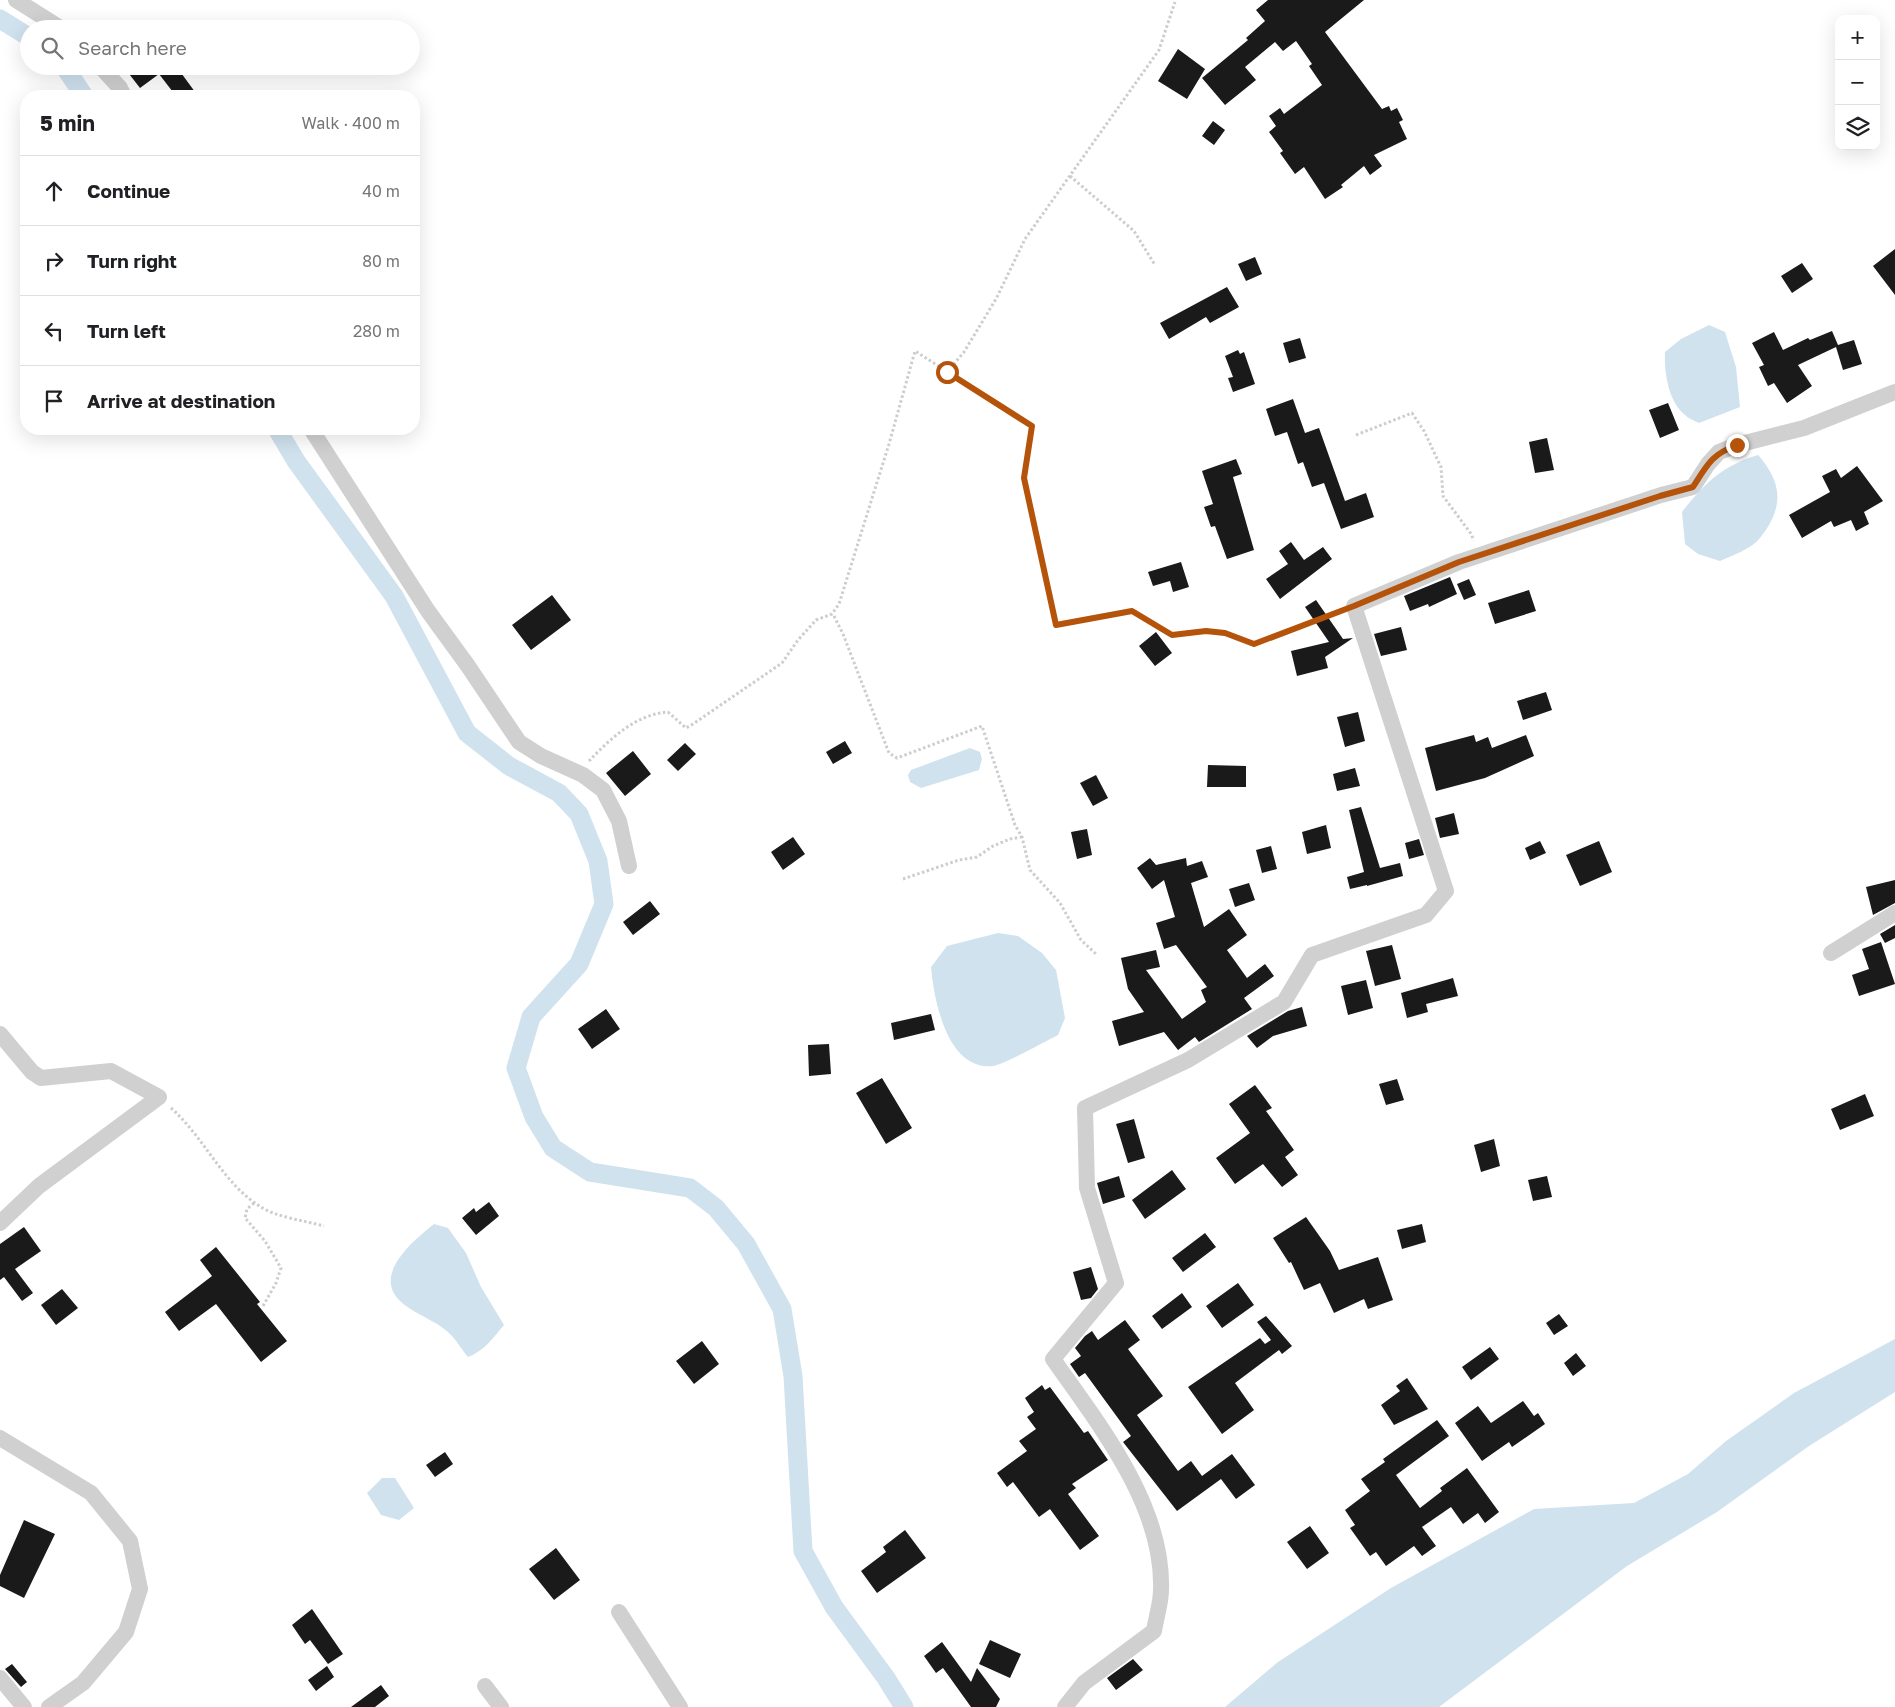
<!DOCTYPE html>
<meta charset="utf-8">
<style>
body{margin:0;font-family:"Golos Text",sans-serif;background:#f2f2f2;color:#202124}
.controls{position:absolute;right:15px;top:15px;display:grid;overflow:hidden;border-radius:10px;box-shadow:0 5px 20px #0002}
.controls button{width:45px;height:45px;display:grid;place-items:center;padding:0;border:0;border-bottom:1px solid #e0e0e0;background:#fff;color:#202124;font:25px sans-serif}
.stop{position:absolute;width:15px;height:15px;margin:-11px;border:4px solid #b45309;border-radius:50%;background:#fff}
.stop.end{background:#b45309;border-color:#fff;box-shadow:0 1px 5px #0008}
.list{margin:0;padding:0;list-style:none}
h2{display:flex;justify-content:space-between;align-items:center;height:65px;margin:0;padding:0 20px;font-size:21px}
h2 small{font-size:16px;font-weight:400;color:#757577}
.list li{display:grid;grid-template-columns:32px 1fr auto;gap:15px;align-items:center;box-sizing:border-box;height:70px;padding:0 20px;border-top:1px solid #e0e0e0}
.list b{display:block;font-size:19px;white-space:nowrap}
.list em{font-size:16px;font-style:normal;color:#757577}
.icon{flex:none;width:28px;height:28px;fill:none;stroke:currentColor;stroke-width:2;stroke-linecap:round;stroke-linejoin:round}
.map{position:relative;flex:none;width:1895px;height:1707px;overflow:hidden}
.search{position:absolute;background:#fff;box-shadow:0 5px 20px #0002;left:20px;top:20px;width:400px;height:55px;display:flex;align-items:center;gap:12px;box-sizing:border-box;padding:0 18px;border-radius:28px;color:#757577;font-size:19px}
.panel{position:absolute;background:#fff;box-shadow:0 5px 20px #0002;left:20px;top:90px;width:400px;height:345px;border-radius:20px}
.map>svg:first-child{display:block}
</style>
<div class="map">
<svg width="1895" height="1707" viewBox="0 0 1895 1707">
<rect width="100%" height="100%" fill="#fff"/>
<path fill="#cfe2ee" d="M1709,325l16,7 11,35 4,40 -41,16c-4,-2 -10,-4 -14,-8 -17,-14 -21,-43 -20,-63l16,-13z
M1758,455c25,28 26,53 2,83 -9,11 -27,17 -40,23l-22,-7 -13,-10 -3,-32c22,-28 41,-47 76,-57z
M970,748l10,4 2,7 -3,11 -58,18 -11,-6 -2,-7 3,-5z
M998,933l20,3 24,17 14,17 9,48 -7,17c-12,6 -55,30 -65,31 -46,5 -59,-66 -62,-99l16,-21z
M434,1224l14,4 18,25 15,34 23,38c-11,13 -20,26 -36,32 -6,-7 -11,-16 -17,-22 -11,-12 -29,-18 -42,-27 -43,-27 0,-64 25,-84z
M1895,1339v53l-86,54 -92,66 -90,54 -188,141h-214l53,-45 113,-74 143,-79 100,-6 54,-29 38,-33 68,-48z
M382,1478h13l19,30 -15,12 -18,-5 -14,-22z"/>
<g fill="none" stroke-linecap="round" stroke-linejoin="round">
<path stroke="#cfe2ee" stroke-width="19" d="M0,19l29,18
M64,66l20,30
M277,429l19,32 98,135 73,137 42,33 50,27 20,21 19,47 6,43 -25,60 -48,53 -15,51 18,49 19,31 37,24 100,16 26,20 30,36 36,65 11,67 10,175 31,56 52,71 18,29"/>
</g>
<path fill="#1a1a1a" d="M1268,0h96l-39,32 57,77 7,-3 2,5 6,-3 6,12 -4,2 8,17 -33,16 8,11 -12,9 -6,-9 -23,19 2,2 -18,12 -21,-32 -9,7 -15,-21 3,-2 -14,-19 7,-6 -7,-10 11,-8 4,6 38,-29 -13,-19 3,-2 -16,-23 -13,10 -8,-9 -30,25 11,13 -31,25 -23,-27 46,-38 -2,-2 19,-17 -9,-11z
M1178,49l27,20 -18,30 -29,-18z
M123,66h53l22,30h-22l-17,-22 -19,14z
M1213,121l12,9 -11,15 -12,-9z
M1895,249v46l-22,-29z
M1255,257l7,17 -16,7 -8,-17z
M1802,263l11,16 -21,14 -11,-17z
M1227,287l12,20 -29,16 -4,-6 -37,22 -9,-16z
M1832,331l6,14 16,-5 8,24 -19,6 -7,-23 -38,18 14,21 -25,17 -13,-20 -6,3 -9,-19 5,-2 -12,-22 22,-11 9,18 25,-12 2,2z
M1300,338l6,20 -17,5 -6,-20z
M1238,350l2,4 4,-2 11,32 -22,8 -5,-14 5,-1 -8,-21z
M1293,399l12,34 14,-5 26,73 21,-8 8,24 -33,12 -17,-46 -12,4 -9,-25 -5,2 -11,-32 -12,4 -9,-27z
M1668,403l11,27 -19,8 -11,-28z
M1547,438l7,32 -19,3 -6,-31z
M1236,459l6,15 -9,3 21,73 -27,9 -12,-33 -4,1 -7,-20 9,-3 -11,-33z
M1857,466l26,35 -19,11 5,12 -13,7 -5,-11 -17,7 -3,-6 -29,17 -13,-23 41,-23 -8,-16 14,-7 5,9z
M1291,542l13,18 19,-13 9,12 -52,40 -14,-20 22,-15 -9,-13z
M1181,562l8,25 -16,5 -3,-11 -17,5 -5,-14z
M1450,577l7,17 -28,13 -1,-3 -18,7 -6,-15z
M1469,579l7,16 -12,5 -7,-16z
M1529,590l7,21 -41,13 -7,-21z
M552,595l19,25 -40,30 -19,-25z
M1316,600l27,39 10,-1 -28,19 3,11 -31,8 -6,-25 38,-9 -24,-35z
M1401,627l6,23 -26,6 -7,-22z
M1156,632l16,21 -17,13 -16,-20z
M1546,692l6,18 -29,10 -6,-19z
M1358,712l7,29 -20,6 -8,-30z
M1474,735l2,7 12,-5 4,11 34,-13 8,21 -49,22 -49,13 -11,-43z
M845,741l7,12 -19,11 -7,-12z
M685,743l11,11 -18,17 -11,-11z
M633,751l18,23 -26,22 -19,-23z
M1208,765l38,1v21h-39z
M1355,768l5,18 -23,5 -4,-17z
M1096,775l12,23 -15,8 -13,-23z
M1361,807l19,61 20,-5 3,13 -36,10v-1l-17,4 -3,-12 17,-5 -15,-62z
M1454,813l5,21 -19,4 -5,-20z
M1326,825l5,23 -24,6 -5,-22z
M1087,829l5,26 -15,4 -6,-27z
M793,837l12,17 -22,16 -12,-18z
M1419,839l5,16 -15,4 -4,-16z
M1540,841l6,12 -16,7 -5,-12z
M1599,841l13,31 -32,14 -14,-31z
M1271,846l6,23 -15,4 -6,-23z
M1150,858l6,7 30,-7 1,8 15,-5 6,16 -17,6 13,44 25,-18 18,26 -20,15 20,28 18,-14 9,12 -30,22 8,11 -53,33 -4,-5 -17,13 -14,-18 -45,14 -7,-25 32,-9 -16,-23 -7,-31 35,-8 4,17 -14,3 36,49 24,-17 -5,-12 6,-3 -31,-42 -12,4 -8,-26 19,-6 -11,-37 -12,9 -15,-21z
M1895,880v23l-22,12 -7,-28z
M1249,883l6,17 -20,7 -6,-18z
M650,901l10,13 -27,21 -10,-13z
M1895,925v13l-10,5 -5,-9z
M1881,942l14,42 -36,12 -7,-21 17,-6 -7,-20z
M1392,945l9,34 -26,7 -9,-35z
M1453,978l5,18 -32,8 2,8 -21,6 -6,-25z
M1366,980l7,28 -25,7 -7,-29z
M1302,1007l5,19 -34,10 -16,12 -10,-12 41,-25z
M606,1009l14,20 -28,20 -14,-20z
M931,1014l4,16 -41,10 -3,-17z
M829,1044l2,30 -22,2 -1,-31z
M882,1078l30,50 -26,16 -30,-51z
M1397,1079l7,21 -18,5 -7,-21z
M1255,1085l17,23 -6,3 28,39 -9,7 13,18 -16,12 -19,-23 -28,20 -19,-26 34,-25 -21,-29z
M1865,1094l9,22 -34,14 -9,-21z
M1134,1119l11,39 -17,5 -12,-39z
M1494,1139l6,27 -19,6 -7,-27z
M1172,1170l14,19 -41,30 -13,-19z
M1119,1176l6,21 -22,7 -6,-21z
M1547,1176l5,21 -19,4 -5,-21z
M489,1202l10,14 -23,19 -14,-17 12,-10 2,4z
M1306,1217l24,34 9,19 39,-13 15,43 -25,9 -4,-10 -30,14 -14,-30 -16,7 -13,-28 -2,1 -16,-25z
M1422,1224l4,18 -24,7 -5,-19z
M24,1227l17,24 -26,18 18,24 -11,8 -18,-24 -4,3v-36z
M1205,1233l11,14 -33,25 -11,-14z
M216,1247l44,55 -3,2 30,37 -26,21 -45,-58 -37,27 -14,-19 47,-36 -12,-16z
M1091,1267l7,22 -7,9 -10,2 -8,-28z
M1238,1283l16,22 -32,23 -16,-22z
M62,1289l16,19 -22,17 -15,-20z
M1182,1293l10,14 -30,22 -10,-13z
M1559,1314l9,12 -14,9 -8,-12z
M1266,1316l26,30 -10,8 -3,-4 -44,33 19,27 -32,24 -34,-47 72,-49 5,6 6,-4 -14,-18z
M1125,1320l15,20 -12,9 35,47 -26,19 41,56 13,-10 11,15 30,-22 23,31 -19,14 -15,-20 -44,32 -54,-69 8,-6 -46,-63 -6,4 -9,-13 11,-8 -6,-8 10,-12 7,-5 6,9z
M702,1341l17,23 -25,20 -18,-23z
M1490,1347l9,12 -28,21 -9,-13z
M1576,1353l10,13 -13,10 -9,-13z
M1407,1378l21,31 -34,16 -13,-20 19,-14 -4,-5z
M1042,1385l3,5 5,-3 34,46 4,-2 20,29 -36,24 4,4 -8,6 31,42 -19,14 -30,-41 -11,8 -26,-35 -6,5 -10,-14 30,-22 -8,-10 17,-12 -9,-12 7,-5 -9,-14z
M1523,1401l11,15 4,-3 7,11 -33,23 -3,-5 -27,19 -27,-38 23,-17 13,17z
M1437,1420l12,16 -53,39 24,33 22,-17 -2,-3 27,-20 32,44 -14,11 -7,-10 -15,11 -12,-17 -29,20 14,19 -14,10 -8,-10 -28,20 -10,-14 -6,4 -20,-28 5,-3 -10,-15 25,-19 -9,-12 24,-17 -2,-3z
M445,1452l8,12 -18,13 -9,-12z
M24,1520l31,14 -31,64 -24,-12v-11z
M1310,1526l19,27 -22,16 -20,-27z
M905,1530l21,28 -49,35 -16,-22 25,-19 -3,-5z
M556,1548l24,32 -26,20 -25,-31z
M312,1609l31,45 -15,10 -18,-24 -5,4 -13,-19z
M990,1640l31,14 -11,24 -31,-14z
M942,1642l29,40 6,-14 23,31 -4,8h-25l-28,-39 -7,5 -12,-17z
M1133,1659l10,11 -27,20 -9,-12z
M12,1664l15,18 -6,5 -16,-18z
M327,1666l7,11 -18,14 -8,-11z
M381,1685l8,11 -14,11h-24z"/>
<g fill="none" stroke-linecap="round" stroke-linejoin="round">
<path stroke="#cdcdcd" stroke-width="3" stroke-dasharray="2.5 2.5" stroke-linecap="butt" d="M1070,176l64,55 21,34
M947,372l17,-20 32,-53 29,-60 134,-189 16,-48
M1356,435l56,-22 12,18 17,36 2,29 29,39 1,6
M834,616l9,18 46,119 8,5 85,-32 33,99 7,12 8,33 30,33 21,37 15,14
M589,761c21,-22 47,-47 79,-49l18,16 7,-4 89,-61 16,-23 18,-20 16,-6 7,-10 50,-160 26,-93 117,75 -7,52 31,147 76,-14 40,24 34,-4 19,2 29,10 85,-31
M903,879l56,-19 18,-3 16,-11 17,-7 12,-2
M171,1108c33,29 52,76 90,99 15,10 45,14 63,19
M254,1203l-7,6 -2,9 20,23 16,27 -5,15 -13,23"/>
<path stroke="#d0d0d0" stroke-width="16" d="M16,0l46,29
M100,66l20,22 4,8
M311,429l117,182 40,55 51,76 22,14 42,19 20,15 16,31 10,45
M1831,953l64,-40
M0,1034l32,38 9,6 70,-7 48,26 -120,89 -39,37
M0,1438l91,55 39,48 10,48 -14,43 -43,51 -34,24
M619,1612l61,95
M0,1678l24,29
M485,1686l16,21
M1065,1707l19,-24 70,-52c2,-13 7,-28 7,-41 3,-85 -62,-165 -108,-231l63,-76 -29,-95 -2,-80 103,-48 96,-58 28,-47 114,-40 20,-24 -92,-285 105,-44 202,-67 32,-8 15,-23 11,-12 18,-7 67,-17 91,-36"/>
</g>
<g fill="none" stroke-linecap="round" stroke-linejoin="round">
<path stroke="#b45309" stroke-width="6" d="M947,372l85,54 -8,52 32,147 76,-14 40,24 34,-4 19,2 29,11 100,-38 105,-44 201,-66 33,-9c14,-22 19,-33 44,-42"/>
</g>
</svg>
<div class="controls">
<button>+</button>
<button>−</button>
<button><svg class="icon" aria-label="layers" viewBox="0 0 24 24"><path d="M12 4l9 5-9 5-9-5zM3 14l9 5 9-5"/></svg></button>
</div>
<div class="stop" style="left:947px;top:372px"></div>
<div class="stop end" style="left:1737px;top:445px"></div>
<div class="search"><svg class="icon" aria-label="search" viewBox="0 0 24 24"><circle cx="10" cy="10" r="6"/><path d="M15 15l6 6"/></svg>Search here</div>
<section class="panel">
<h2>5 min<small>Walk · 400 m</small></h2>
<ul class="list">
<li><svg class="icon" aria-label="ahead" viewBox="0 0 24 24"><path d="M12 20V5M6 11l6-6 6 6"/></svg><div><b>Continue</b></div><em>40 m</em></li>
<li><svg class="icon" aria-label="right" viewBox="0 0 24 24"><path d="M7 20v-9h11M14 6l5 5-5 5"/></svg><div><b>Turn right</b></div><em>80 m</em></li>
<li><svg class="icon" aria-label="left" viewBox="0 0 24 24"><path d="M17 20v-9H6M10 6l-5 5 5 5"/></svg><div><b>Turn left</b></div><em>280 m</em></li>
<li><svg class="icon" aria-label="arrive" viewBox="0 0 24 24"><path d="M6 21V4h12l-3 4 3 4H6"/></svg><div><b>Arrive at destination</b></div></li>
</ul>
</section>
</div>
